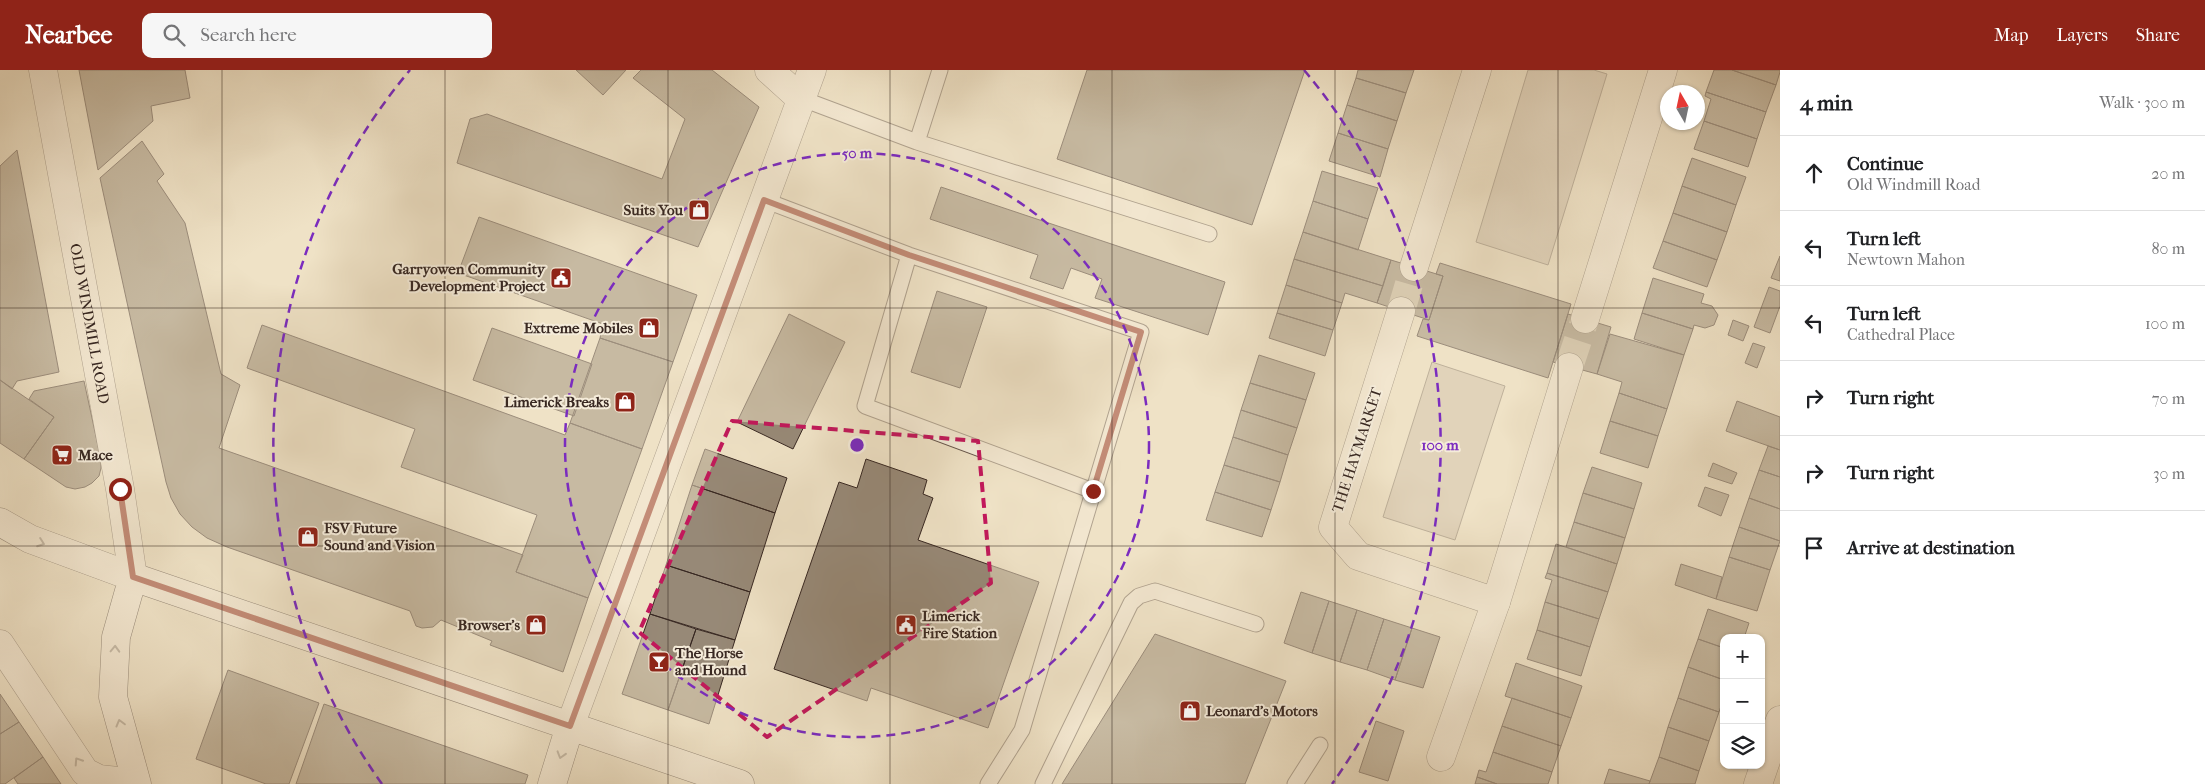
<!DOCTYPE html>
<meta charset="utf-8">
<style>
body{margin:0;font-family:"IM FELL French Canon",serif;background:#f6f6f6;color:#202124}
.controls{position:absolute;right:15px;bottom:15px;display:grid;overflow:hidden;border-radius:10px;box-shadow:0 1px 4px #0004}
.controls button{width:45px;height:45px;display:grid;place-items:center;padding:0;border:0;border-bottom:1px solid #e0e0e0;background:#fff;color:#202124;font:25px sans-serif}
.compass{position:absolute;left:1660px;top:15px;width:45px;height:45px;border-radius:50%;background:#fff;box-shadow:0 1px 4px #0004;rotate:351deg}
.stop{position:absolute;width:15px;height:15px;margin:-11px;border:4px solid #8f2418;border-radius:50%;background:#fff}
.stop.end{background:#8f2418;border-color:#fff;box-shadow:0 1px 5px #0008}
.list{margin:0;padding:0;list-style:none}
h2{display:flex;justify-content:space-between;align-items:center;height:65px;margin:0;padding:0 20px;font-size:21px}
h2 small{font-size:16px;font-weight:400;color:#757577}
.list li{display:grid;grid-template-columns:32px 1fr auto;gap:15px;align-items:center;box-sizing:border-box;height:75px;padding:0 20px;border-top:1px solid #e0e0e0}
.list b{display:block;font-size:19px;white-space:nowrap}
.list p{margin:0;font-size:16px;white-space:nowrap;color:#757577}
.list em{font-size:16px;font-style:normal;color:#757577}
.icon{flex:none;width:28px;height:28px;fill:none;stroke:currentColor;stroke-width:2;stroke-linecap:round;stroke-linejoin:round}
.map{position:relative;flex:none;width:1780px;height:714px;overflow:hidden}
header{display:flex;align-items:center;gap:30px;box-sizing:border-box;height:70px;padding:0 25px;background:#8f2418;color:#fff}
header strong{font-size:24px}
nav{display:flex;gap:28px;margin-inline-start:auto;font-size:18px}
.search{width:350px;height:45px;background:#f6f6f6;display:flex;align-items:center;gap:12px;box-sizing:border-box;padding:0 18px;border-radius:10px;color:#757577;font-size:19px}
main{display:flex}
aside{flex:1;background:#fff}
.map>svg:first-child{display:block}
</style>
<header>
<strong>Nearbee</strong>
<div class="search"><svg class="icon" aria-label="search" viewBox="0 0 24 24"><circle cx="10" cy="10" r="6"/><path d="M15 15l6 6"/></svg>Search here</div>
<nav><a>Map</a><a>Layers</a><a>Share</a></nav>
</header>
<main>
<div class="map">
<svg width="1780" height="714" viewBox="0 0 1780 714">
<rect width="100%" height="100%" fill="#efe2c6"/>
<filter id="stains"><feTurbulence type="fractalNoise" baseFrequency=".004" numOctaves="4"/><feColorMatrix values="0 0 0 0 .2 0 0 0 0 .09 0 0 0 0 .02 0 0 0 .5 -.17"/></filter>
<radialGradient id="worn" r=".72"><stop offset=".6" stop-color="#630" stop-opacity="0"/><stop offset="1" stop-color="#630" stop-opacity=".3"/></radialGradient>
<path fill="#d0c2aa" stroke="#847566" d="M1528,0h66l13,4 -59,191 -72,-23z
M1432,292l73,24 -50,154 -72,-23z"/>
<path fill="#978977" stroke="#382822" d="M79,0h106l5,28 -39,8 2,15 -55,49z
M576,0h50l-23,25z
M641,0h71l47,37 -61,140 -241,-84 13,-44 17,-5 175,65 23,-60 -52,-41z
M1087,0h218l-53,155 -195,-66z
M1358,0h56l-8,23 -50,-15z
M1714,0h18l44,15 -10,27 -60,-20z
M1732,0h48v2l-4,13z
M1356,8l50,15 -9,28 -50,-16z
M1706,22l60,20 -9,27 -53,-18 7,-22 -6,-3z
M1347,35l50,16 -9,28 -50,-16z
M1704,51l53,18 -9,28 -54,-18z
M1338,63l50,16 -8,28 -51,-16z
M142,71l22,33 -7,7 28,42 36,151 19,11 -21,63 304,107 -7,17 72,26 -25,74 -73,-27 2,-4 -51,-21 -8,7 -11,1 -6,-2 -6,-15 -183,-64 -20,-9 -15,-11 -12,-13 -9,-16 -5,-16 -66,-304z
M17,80l42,222 -42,9 -5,8 -12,-9v-214z
M1692,88l54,19 -10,28 -54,-19z
M1322,101l56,17 -10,31 -55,-18z
M1682,116l54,19 -9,27 -54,-19z
M941,117l284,95 -17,53 -113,-37 7,-19 -31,-11 -8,21 -33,-11 8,-23 -108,-36z
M1313,131l55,18 -10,31 -55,-18z
M1673,143l54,19 -10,28 -54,-19z
M479,147l218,78 -24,67 -73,-24 3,-14 -145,-51z
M1303,162l88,28 -8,26 -89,-27z
M1663,171l54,19 -10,27 -54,-19z
M1780,186v25l-9,-3z
M1294,189l89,27 -6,17 -32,-10 -3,10 -56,-18z
M1391,190l52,16 -14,44 -52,-17z
M1440,193l131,41 -23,74 -131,-42 6,-17 6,1 14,-44 -7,-2z
M1653,208l51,16 -3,9 11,3 6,9 -4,10 -9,3 -11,-3 -1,4 -51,-16z
M1286,215l56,18 -9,27 -56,-17z
M1769,217l11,4v15l-10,27 -16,-6z
M937,221l50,16 -27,81 -49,-16z
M1277,243l56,17 -8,26 -56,-18z
M1642,243l51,16 -9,26 -50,-16z
M789,244l56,28 -52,107 -56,-27z
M1568,244l43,13 -14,47 -44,-12z
M1733,250l16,6 -6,15 -15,-6z
M262,255l303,110 5,-12 72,26 -54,149 -72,-26 21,-57 -136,-48 14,-38 -168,-61z
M492,258l100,36 -18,52 -101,-36z
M1610,264l74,21 -17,54 -48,-16 3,-11 -25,-8z
M600,268l73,24 -31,87 -72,-26z
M1753,273l12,4 -8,21 -12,-5z
M1259,285l56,18 -9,27 -56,-17z
M0,310l54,37 -30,42 -24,-16z
M84,311l17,79v8l-2,8 -7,7 -7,4 -10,2 -9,-2 -42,-28 30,-42 -25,-18 5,-8z
M1250,313l56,17 -9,28 -56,-18z
M1619,323l48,16 -9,27 -48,-15z
M1737,331l43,16v33l-54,-19z
M1241,340l56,18 -9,27 -55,-18z
M1610,351l48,15 -10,32 -48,-15z
M1233,367l55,18 -8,27 -56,-17z
M1768,376l12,4v27l-21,-7z
M705,379l82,29 -12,35 -83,-28z
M866,389l61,21 -4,14 10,4 -15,42 121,42 -51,146 -117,-40 -4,13 -93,-32 65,-187 18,6z
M1713,393l24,10 -5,11 -24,-8z
M1224,395l56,17 -9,28 -56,-18z
M1592,397l50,16 -8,26 -51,-16z
M1759,400l21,7v32l-31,-11z
M692,415l83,28 -25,79 -84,-27z
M1705,417l24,8 -8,21 -23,-10z
M1215,422l56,18 -9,27 -56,-17z
M1583,423l51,16 -9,29 -51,-16z
M1749,428l31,11v32l-41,-14z
M1574,452l51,16 -8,26 -51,-17z
M1739,457l41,14 -10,29 -41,-13z
M1556,474l61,20 -9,28 -61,-19z
M1729,487l41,13 -13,41 -41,-12z
M1681,494l41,13 -6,22 -41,-14z
M666,495l84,27 -15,48 -85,-26z
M1547,503l61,19 -9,27 -54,-17 7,-22 -7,-2z
M1301,522l28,9 -17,52 -28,-10z
M1329,531l28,9 -17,52 -28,-9z
M1545,532l54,17 -9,28 -53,-17z
M1708,539l41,14 -5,15h-20v10l-26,-9z
M1357,540l27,9 -17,51 -27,-8z
M650,544l46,15 -28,81 -46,-16z
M1384,549l28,9 -17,52 -28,-10z
M1412,558l28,9 -17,51 -28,-8z
M696,559l39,11 -26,84 -41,-14z
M1537,560l53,17 -9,29 -54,-17z
M1155,564l131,47 -41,103h-183z
M1698,569l26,9v32l-36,-13z
M1516,593l66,23 -11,32 -66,-22z
M1688,597l36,13v17l-5,15 -41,-14z
M228,600l91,33 -30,81h-23l-70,-25z
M0,624l19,28 -19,12z
M1512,628l59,20 -10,28 -59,-20z
M1678,628l41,14 -10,29 -41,-14z
M324,634l204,71 -3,9h-229z
M1376,651l28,10 -16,50 -29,-9z
M19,652l24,35 -38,27h-5v-50z
M1502,656l59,20 -9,26 -59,-20z
M1668,657l41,14 -10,30 -40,-14z
M1493,682l59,20 -4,12h-51l-20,-7 2,-7 7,2z
M43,687l18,27h-43l-4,-6z
M1659,687l40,14 -4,13h-46z
M1609,699l41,12 -1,3h-45z
M1477,707l20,7h-22z"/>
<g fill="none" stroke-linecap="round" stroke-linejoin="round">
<path stroke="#cabda5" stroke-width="28" stroke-dasharray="28 14" stroke-linecap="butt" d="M1401,241l13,-44
M1569,297l16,-48"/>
<g stroke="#66564b" stroke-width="17">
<path id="lane" d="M800,28l117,44 292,92
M917,72l23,-72
M764,130l145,55 232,77 -119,398 -34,54
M909,185l-44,151 228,85
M1043,714l88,-181 8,-7 16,-5 101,33
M1295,714l25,-39"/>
</g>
<g stroke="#66564b" stroke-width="29">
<g id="street">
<path id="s1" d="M43,0l77,419 13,88"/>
<path d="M769,0l31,28"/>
<path d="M1414,197l63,-197"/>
<path d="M1401,241l-68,216 25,29 138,46"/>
<path d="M1585,249l78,-249"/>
<path d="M0,574l85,128 14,7 37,4"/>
<path d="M570,656l242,-656"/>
<path d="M1441,687l55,-155 73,-235"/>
<path d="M1758,714l22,-64"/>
</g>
</g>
<g stroke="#382822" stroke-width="29">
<path id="secondary" d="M0,452l30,17 103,38 607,207
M133,507l-17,60 -3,60 24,87
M552,714l18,-58"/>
</g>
<use href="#lane" stroke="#f5ecda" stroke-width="15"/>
<use href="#street" stroke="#f5ecda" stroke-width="28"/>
<use href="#secondary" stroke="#f5ecda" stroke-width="28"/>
</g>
<defs><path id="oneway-chevron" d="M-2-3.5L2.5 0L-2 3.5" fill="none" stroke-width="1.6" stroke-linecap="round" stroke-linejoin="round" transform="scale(1.25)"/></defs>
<g stroke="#968a7e">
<use href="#oneway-chevron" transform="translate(41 473) rotate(20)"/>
<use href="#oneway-chevron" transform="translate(115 579) rotate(-88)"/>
<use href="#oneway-chevron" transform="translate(120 653) rotate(-105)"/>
<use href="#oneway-chevron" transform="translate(561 685) rotate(107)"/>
<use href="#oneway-chevron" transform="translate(78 691) rotate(-123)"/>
</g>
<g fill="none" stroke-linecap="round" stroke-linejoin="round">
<path stroke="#8f2418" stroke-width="6" d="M120,419l13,88 437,149 194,-526 145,55 232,77 -48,159"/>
</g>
<path d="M0 0H1780V714H0ZM732,351l246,20 13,142 -224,154 -128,-105z" fill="#efe2c6" fill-opacity=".55" fill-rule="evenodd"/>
<path fill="none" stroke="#c2185b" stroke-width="4" stroke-dasharray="10 6" stroke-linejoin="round" d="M732,351l246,20 13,142 -224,154 -128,-105z"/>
<path fill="none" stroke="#382822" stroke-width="1" stroke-opacity="0.55" d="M222,0v714M445,0v714M668,0v714M890,0v714M1112,0v714M1335,0v714M1558,0v714M0,238h1780M0,476h1780"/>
<g fill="none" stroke="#7b2cbf" stroke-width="2.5" stroke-dasharray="9 6">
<circle cx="857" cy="375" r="292"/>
<path d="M382 714A583 583 0 0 1 410 0M1304 0A583 583 0 0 1 1332 714"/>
</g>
<defs>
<g id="shop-square" transform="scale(1.125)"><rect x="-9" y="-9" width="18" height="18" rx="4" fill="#8f2418" stroke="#f5ecda"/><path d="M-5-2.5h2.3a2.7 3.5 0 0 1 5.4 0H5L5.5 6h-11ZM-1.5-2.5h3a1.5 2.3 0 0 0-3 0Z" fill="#fff"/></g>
<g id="civic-square" transform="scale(1.125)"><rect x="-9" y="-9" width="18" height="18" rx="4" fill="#8f2418" stroke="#f5ecda"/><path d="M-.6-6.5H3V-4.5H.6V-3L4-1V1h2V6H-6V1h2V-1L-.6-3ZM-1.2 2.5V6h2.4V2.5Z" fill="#fff"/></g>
<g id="supermarket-square" transform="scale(1.125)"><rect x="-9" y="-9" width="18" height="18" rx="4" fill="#8f2418" stroke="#f5ecda"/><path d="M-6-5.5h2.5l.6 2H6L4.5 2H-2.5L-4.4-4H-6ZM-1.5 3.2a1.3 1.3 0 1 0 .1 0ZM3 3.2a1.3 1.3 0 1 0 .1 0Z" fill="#fff"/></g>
<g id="bar-square" transform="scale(1.125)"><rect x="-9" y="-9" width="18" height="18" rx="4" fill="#8f2418" stroke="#f5ecda"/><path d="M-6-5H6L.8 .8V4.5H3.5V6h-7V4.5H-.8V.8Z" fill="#fff"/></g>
</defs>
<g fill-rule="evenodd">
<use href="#shop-square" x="699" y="140"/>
<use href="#civic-square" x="561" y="208"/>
<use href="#shop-square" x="649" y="258"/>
<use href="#shop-square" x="625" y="332"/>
<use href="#supermarket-square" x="62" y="385"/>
<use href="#shop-square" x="308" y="467"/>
<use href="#shop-square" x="536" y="555"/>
<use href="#civic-square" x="906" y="555"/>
<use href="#bar-square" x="659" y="592"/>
<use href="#shop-square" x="1190" y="641"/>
</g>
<g text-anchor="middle" stroke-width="4" stroke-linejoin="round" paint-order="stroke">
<g font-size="15" font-weight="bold" fill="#382822" stroke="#f5ecda" text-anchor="end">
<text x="683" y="145">Suits You</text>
<text x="545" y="204">Garryowen Community<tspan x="545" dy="17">Development Project</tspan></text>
<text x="633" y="263">Extreme Mobiles</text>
<text x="609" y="337">Limerick Breaks</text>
<text x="78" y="390" text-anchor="start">Mace</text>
<text x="324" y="463" text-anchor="start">FSV Future<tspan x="324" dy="17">Sound and Vision</tspan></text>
<text x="922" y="551" text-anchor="start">Limerick<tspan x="922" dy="17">Fire Station</tspan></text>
<text x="520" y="560">Browser's</text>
<text x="675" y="588" text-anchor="start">The Horse<tspan x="675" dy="17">and Hound</tspan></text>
<text x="1206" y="646" text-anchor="start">Leonard's Motors</text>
</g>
<g font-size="15" fill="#382822" stroke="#f5ecda">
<text dy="5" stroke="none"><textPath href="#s1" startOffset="258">OLD WINDMILL ROAD</textPath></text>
<text transform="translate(1357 380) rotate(-72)" y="5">THE HAYMARKET</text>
</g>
</g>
<circle cx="857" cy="375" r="8" fill="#7b2cbf" stroke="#f5ecda" stroke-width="2.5"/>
<g font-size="15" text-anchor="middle" font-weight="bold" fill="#7b2cbf" stroke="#f5ecda" stroke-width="4" stroke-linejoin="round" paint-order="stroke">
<text x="857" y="88">50 m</text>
<text x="1440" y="380">100 m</text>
</g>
<rect width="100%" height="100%" filter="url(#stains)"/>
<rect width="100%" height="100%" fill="url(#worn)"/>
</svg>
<div class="controls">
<button>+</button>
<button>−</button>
<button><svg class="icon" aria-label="layers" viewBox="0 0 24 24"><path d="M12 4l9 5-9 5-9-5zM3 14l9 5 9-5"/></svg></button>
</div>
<svg class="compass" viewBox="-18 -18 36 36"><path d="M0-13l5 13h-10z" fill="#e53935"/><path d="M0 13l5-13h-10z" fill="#757577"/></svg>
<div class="stop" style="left:120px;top:419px"></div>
<div class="stop end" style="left:1093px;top:421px"></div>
</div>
<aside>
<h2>4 min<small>Walk · 300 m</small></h2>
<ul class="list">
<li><svg class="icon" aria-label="ahead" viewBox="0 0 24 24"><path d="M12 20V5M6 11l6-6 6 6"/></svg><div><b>Continue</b><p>Old Windmill Road</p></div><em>20 m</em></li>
<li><svg class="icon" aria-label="left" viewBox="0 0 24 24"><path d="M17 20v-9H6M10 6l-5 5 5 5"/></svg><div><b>Turn left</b><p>Newtown Mahon</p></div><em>80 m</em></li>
<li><svg class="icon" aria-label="left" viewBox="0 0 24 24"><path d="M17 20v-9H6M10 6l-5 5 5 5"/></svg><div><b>Turn left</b><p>Cathedral Place</p></div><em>100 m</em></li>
<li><svg class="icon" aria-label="right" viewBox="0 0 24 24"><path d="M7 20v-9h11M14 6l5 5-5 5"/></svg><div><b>Turn right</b></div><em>70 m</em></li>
<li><svg class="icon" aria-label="right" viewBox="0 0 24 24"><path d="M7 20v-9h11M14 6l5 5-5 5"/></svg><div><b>Turn right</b></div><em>30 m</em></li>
<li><svg class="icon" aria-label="arrive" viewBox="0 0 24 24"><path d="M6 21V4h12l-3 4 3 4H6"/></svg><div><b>Arrive at destination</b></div></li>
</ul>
</aside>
</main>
